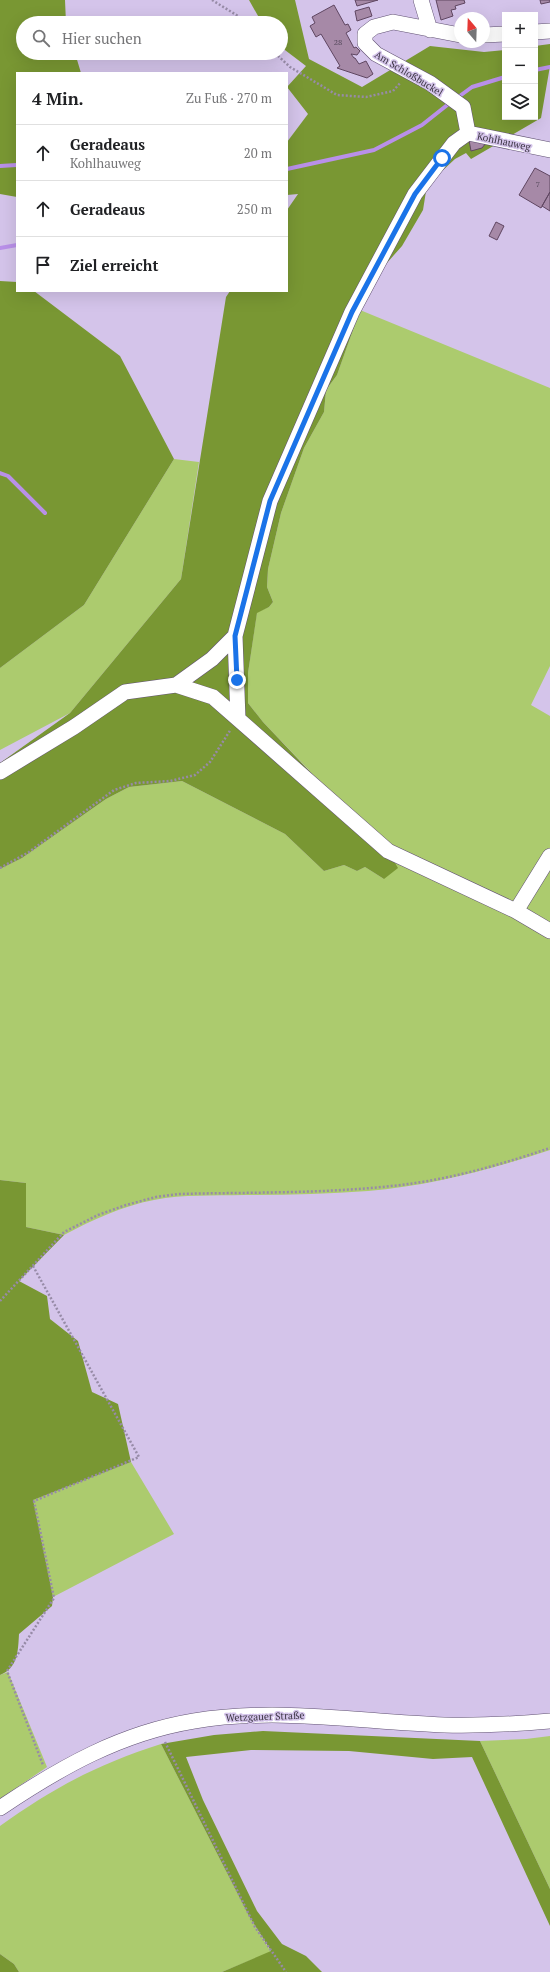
<!DOCTYPE html>
<html lang="de">
<meta charset="utf-8">
<style>
body{margin:0;font-family:"PT Serif",serif;background:#f2f2f2;color:#202124}
.controls{position:absolute;right:12px;top:12px;display:grid;overflow:hidden;border-radius:0px;box-shadow:0 4px 16px #0002}
.controls button{width:36px;height:36px;display:grid;place-items:center;padding:0;border:0;border-bottom:1px solid #e0e0e0;background:#fff;color:#202124;font:20px sans-serif}
.compass{position:absolute;left:454px;top:12px;width:36px;height:36px;border-radius:50%;background:#fff;box-shadow:0 4px 16px #0002;rotate:341deg}
.stop{position:absolute;width:12px;height:12px;margin:-9px;border:3px solid #1a73e8;border-radius:50%;background:#fff}
.stop.end{background:#1a73e8;border-color:#fff;box-shadow:0 1px 4px #0008}
.list{margin:0;padding:0;list-style:none}
h2{display:flex;justify-content:space-between;align-items:center;height:52px;margin:0;padding:0 16px;font-size:17px}
h2 small{font-size:13px;font-weight:400;color:#757577}
.list li{display:grid;grid-template-columns:26px 1fr auto;gap:12px;align-items:center;box-sizing:border-box;height:56px;padding:0 16px;border-top:1px solid #e0e0e0}
.list b{display:block;font-size:15px;white-space:nowrap}
.list p{margin:0;font-size:13px;white-space:nowrap;color:#757577}
.list em{font-size:13px;font-style:normal;color:#757577}
.icon{flex:none;width:22px;height:22px;fill:none;stroke:currentColor;stroke-width:2;stroke-linecap:round;stroke-linejoin:round}
.map{position:relative;flex:none;width:550px;height:1972px;overflow:hidden}
.search{position:absolute;background:#fff;box-shadow:0 4px 16px #0002;left:16px;top:16px;width:272px;height:44px;display:flex;align-items:center;gap:10px;box-sizing:border-box;padding:0 14px;border-radius:22px;color:#757577;font-size:15px}
.panel{position:absolute;background:#fff;box-shadow:0 4px 16px #0002;left:16px;top:72px;width:272px;height:220px;border-radius:0px}
.map>svg:first-child{display:block}
</style>
<div class="map">
<svg width="550" height="1972" viewBox="0 0 550 1972">
<rect width="100%" height="100%" fill="#d4c4ea"/>
<path fill="#accb6e" d="M360,310l190,78v278l-19,39 19,11v434c-58,19 -121,36 -182,41 -41,3 -83,4 -124,4 -31,1 -60,-1 -90,5 -32,6 -62,20 -90,35l-38,-8v-44l-26,-3v-311l22,-11 84,-59 23,-12 53,-6 103,53 39,37 20,-6 13,6 8,-4 19,12 -71,-93 -4,-16 -46,-48 -15,-19v-30l9,-61 12,-5 4,-5 -6,-15 1,-18 13,-56 23,-65 20,-36 2,-22 11,-15z
M174,459l25,3 -18,117 -111,134 -70,37v-82l84,-63z
M131,1462l43,72 -121,63 -21,-97z
M8,1672l39,95 -47,32v-124z
M550,1736v153l-70,-148 46,-2z
M161,1744l88,172 22,36 -49,20h-203l-5,-8 -14,-10v-128c53,-38 98,-62 161,-82z"/>
<path fill="#799733" d="M0,0h65l1,23h-43v30h52l6,20h-64v124l-17,-3z
M249,0h46l14,59 53,28 68,-41 54,6 21,-2v67h30v-71l15,-2v22l-9,52 -70,41 -5,-6 -11,6 -28,26 -4,25 -21,36 -32,36 -33,93 -11,15 -2,22 -20,36 -23,65 -13,56 -1,18 6,15 -4,5 -12,6 -9,60v30l15,19 55,58 70,71 10,17 -14,11 -19,-12 -8,4 -13,-6 -20,6 -39,-37 -103,-53 -53,6 -23,12 -84,59 -22,11v-106l70,-50 111,-134 45,-282 4,-6h57v-81l11,-16 -11,1v-53l21,-28 -21,-27 19,-21 -25,-19v-24h-19z
M0,281l17,1v9h17l86,65 54,103 -90,146 -84,63z
M0,1180l26,3v44l38,8 -45,46 28,15 3,23 28,22 14,51 26,12 13,58 -98,38 20,97 -1,9 -33,28c-1,17 -1,34 -19,41z
M263,1731l217,10 70,148v37l-78,-169 -39,2 -84,-8 -98,-1 -65,7 17,43 54,111 25,33 24,12 16,16h-100l49,-21 -22,-35 -88,-172 53,-9z
M0,1954l14,10 5,8h-19z"/>
<g fill="none" stroke-linecap="round" stroke-linejoin="round">
<path stroke="#b990e9" stroke-width="4" d="M535,70l15,-3
M457,98l15,-11 33,-10
M0,166l17,-1
M287,169l87,-19 48,-25 29,-23
M0,248l17,-3
M0,473l8,3 37,37"/>
</g>
<path fill="#a689a7" stroke="#5f4661" d="M355,0h23l-21,6z
M436,0h28l1,3 -10,3 1,3 -5,1 2,6 -12,4z
M540,0h10v2l-9,2z
M334,5l11,20 3,-1 3,6 -5,3 8,15 2,-1 4,4 -3,4 -6,-1 3,4h1l4,6 7,-3 7,13 -6,4 -30,-10 3,-2 -19,-32 -5,3 -6,-11 5,-3 -3,-6z
M369,7l3,9 -15,5 -2,-10z
M469,140l17,3 -4,5 -11,3z
M535,168l15,8v16l-9,16 -22,-13z
M550,192v19l-8,-5z
M496,222l8,4 -7,14 -8,-4z"/>
<g fill="none" stroke-linecap="round" stroke-linejoin="round">
<g stroke="#615273" stroke-width="16">
<path id="minor" d="M421,0l9,30
M535,32l15,-1
M460,35l-67,-13 -19,5 -9,7v9l11,11 54,29 33,24 5,26
M484,35l21,-1
M176,685l36,-26 23,-23
M238,719l-3,-83 35,-135 82,-189 63,-118 39,-51 14,-10 82,17
M0,772l74,-45 51,-35 51,-7 37,12 175,154 128,60 34,20
M516,911l34,-55
M0,1808c61,-41 121,-75 194,-87 84,-14 167,1 250,4 36,1 71,-1 106,-4"/>
</g>
<path stroke="#978ba7" stroke-width="2.5" stroke-dasharray="2 2" stroke-linecap="butt" d="M212,0l26,16 7,7
M275,53l15,14 47,28 29,2 27,-6 8,-9
M0,868l29,-16 85,-62 22,-7 34,-2 25,-6 15,-13 21,-33
M33,1266l106,191 -105,44 20,97 -47,73 36,94
M0,1301l64,-69 34,-17 28,-10 30,-8 22,-3c76,-2 154,0 230,-10 47,-6 98,-21 142,-36
M165,1742l90,185 31,45"/>
<use href="#minor" stroke="#fff" stroke-width="15"/>
</g>
<g fill="none" stroke-linecap="round" stroke-linejoin="round">
<path stroke="#1a73e8" stroke-width="5" d="M237,680l-2,-44 35,-135 82,-189 63,-118 27,-36"/>
</g>
<g text-anchor="middle" stroke-width="3" stroke-linejoin="round" paint-order="stroke">
<g font-size="8" fill="#564a5d">
<text x="338" y="45">28</text>
<text x="538" y="187">7</text>
</g>
<g font-size="10" fill="#3c3544" stroke="#d4c4ea">
<text transform="translate(409 73) rotate(31)" y="4">Am Schloßbuckel</text>
<text transform="translate(504 141) rotate(12)" y="4">Kohlhauweg</text>
<text transform="translate(265 1716) rotate(-2)" y="4">Wetzgauer Straße</text>
</g>
</g>
</svg>
<div class="controls">
<button>+</button>
<button>−</button>
<button><svg class="icon" aria-label="layers" viewBox="0 0 24 24"><path d="M12 4l9 5-9 5-9-5zM3 14l9 5 9-5"/></svg></button>
</div>
<svg class="compass" viewBox="-18 -18 36 36"><path d="M0-13l5 13h-10z" fill="#e53935"/><path d="M0 13l5-13h-10z" fill="#757577"/></svg>
<div class="stop" style="left:442px;top:158px"></div>
<div class="stop end" style="left:237px;top:680px"></div>
<div class="search"><svg class="icon" aria-label="search" viewBox="0 0 24 24"><circle cx="10" cy="10" r="6"/><path d="M15 15l6 6"/></svg>Hier suchen</div>
<section class="panel">
<h2>4 Min.<small>Zu Fuß · 270 m</small></h2>
<ul class="list">
<li><svg class="icon" aria-label="ahead" viewBox="0 0 24 24"><path d="M12 20V5M6 11l6-6 6 6"/></svg><div><b>Geradeaus</b><p>Kohlhauweg</p></div><em>20 m</em></li>
<li><svg class="icon" aria-label="ahead" viewBox="0 0 24 24"><path d="M12 20V5M6 11l6-6 6 6"/></svg><div><b>Geradeaus</b></div><em>250 m</em></li>
<li><svg class="icon" aria-label="arrive" viewBox="0 0 24 24"><path d="M6 21V4h12l-3 4 3 4H6"/></svg><div><b>Ziel erreicht</b></div></li>
</ul>
</section>
</div>
